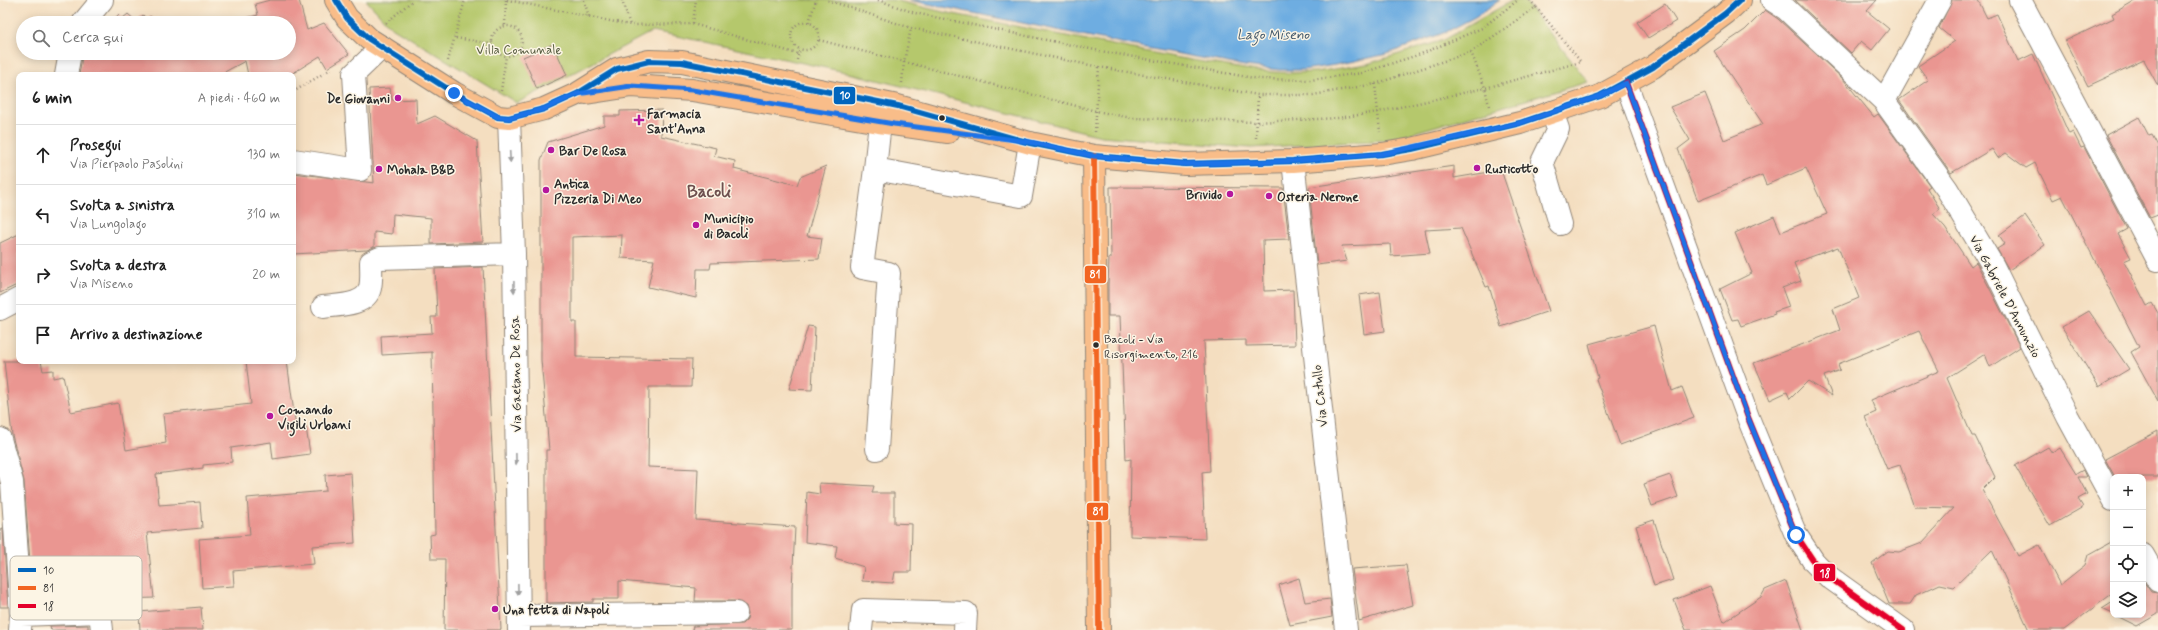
<!DOCTYPE html>
<html lang="it">
<meta charset="utf-8">
<style>
body{margin:0;font-family:Mynerve,sans-serif;background:#f6f6f6;color:#222}
.controls{position:absolute;right:12px;bottom:12px;display:grid;overflow:hidden;border-radius:8px;box-shadow:0 2px 10px #0003}
.controls button{width:36px;height:36px;display:grid;place-items:center;padding:0;border:0;border-bottom:1px solid #e0e0e0;background:#fff;color:#222;font:20px sans-serif}
.stop{position:absolute;width:12px;height:12px;margin:-9px;border:3px solid #1a73e8;border-radius:50%;background:#fff}
.stop.end{background:#1a73e8;border-color:#fff;box-shadow:0 1px 4px #0008}
.list{margin:0;padding:0;list-style:none}
h2{display:flex;justify-content:space-between;align-items:center;height:52px;margin:0;padding:0 16px;font-size:17px}
h2 small{font-size:13px;font-weight:400;color:#767676}
.list li{display:grid;grid-template-columns:26px 1fr auto;gap:12px;align-items:center;box-sizing:border-box;height:60px;padding:0 16px;border-top:1px solid #e0e0e0}
.list b{display:block;font-size:15px;white-space:nowrap}
.list p{margin:0;font-size:13px;white-space:nowrap;color:#767676}
.list em{font-size:13px;font-style:normal;color:#767676}
.icon{flex:none;width:22px;height:22px;fill:none;stroke:currentColor;stroke-width:2;stroke-linecap:round;stroke-linejoin:round}
.map{position:relative;flex:none;width:2158px;height:630px;overflow:hidden}
.search{position:absolute;background:#fff;box-shadow:0 2px 10px #0003;left:16px;top:16px;width:280px;height:44px;display:flex;align-items:center;gap:10px;box-sizing:border-box;padding:0 14px;border-radius:22px;color:#767676;font-size:15px}
.panel{position:absolute;background:#fff;box-shadow:0 2px 10px #0003;left:16px;top:72px;width:280px;height:292px;border-radius:8px}
.map>svg:first-child{display:block}
</style>
<div class="map">
<svg width="2158" height="630" viewBox="0 0 2158 630">
<rect width="100%" height="100%" fill="#fcf5e5"/>
<filter id="ink" filterUnits="userSpaceOnUse"><feTurbulence type="fractalNoise" baseFrequency=".025" numOctaves="2"/><feDisplacementMap in="SourceGraphic" scale="8" xChannelSelector="R" yChannelSelector="G"/><feConvolveMatrix kernelMatrix="1 2 1 2 8 2 1 2 1" color-interpolation-filters="sRGB"/></filter>
<filter id="wash" filterUnits="userSpaceOnUse"><feTurbulence type="fractalNoise" baseFrequency=".012" numOctaves="4" result="noise"/><feDisplacementMap in="SourceGraphic" scale="16" xChannelSelector="R" yChannelSelector="G"/><feGaussianBlur stdDeviation="0.9" result="paint"/><feColorMatrix in="noise" values="0 0 0 0 0 0 0 0 0 0 0 0 0 0 0 0 0 1.4 0 .05"/><feComposite in="paint" operator="in"/></filter>
<g filter="url(#wash)">
<rect width="100%" height="100%" fill="#f4dec0"/>
<path fill="#b5c86c" stroke="#707a4c" d="M366,0h528l49,12 231,45 82,14 34,2 26,-1 51,-8 77,-24 69,-40h11l64,82 -200,58 -137,8 -150,-12 -256,-64 -192,-41 -136,72 -127,-77z"/>
<path fill="#6eade1" stroke="#4c6c86" d="M909,0h591l-25,17 -29,15 -59,22 -52,11 -32,5h-23l-35,-4 -104,-19z"/>
<g id="blocks">
<path fill="#ea9691" d="M270,0h29l8,30 17,-7 25,31 -22,14 -7,-12 -30,19h-42l-3,-14 -26,14h-140l3,-18 4,-4h203v-30h-50l-1,-3 20,-5 -3,-11z
M1795,0h82l-10,11 22,18 -17,21 -11,-9 -10,12z
M1952,0h26l9,18 10,-4 21,47 15,-7 36,80 4,-2 8,16 3,-1 43,82 -9,5 13,24 -7,3 23,45 5,-3 6,10v88l-27,-49 8,-5 -77,-151 -9,4 -18,-37 -9,5 -20,-15 -8,5 -6,-9 -41,24 -52,-73 29,-20 -10,-14 37,-25 -16,-13z
M2136,0h22v86l-14,-26 -56,26 -23,-45 49,-23 -2,-4z
M1665,4l11,17 -28,17 -11,-16z
M1765,10l13,9 65,60 31,38 4,-3 52,72 -3,2 13,21 -7,5 12,13 26,39 5,-4 44,85 -30,20 -5,-13 -38,24 25,58h3l20,41 -13,13 36,66 21,-11 21,40 25,-20 3,-10 25,-14v52l-49,37h-35l-37,-80 -38,37 -14,-3 -24,11 -6,9h-21l-17,-41 16,-12 11,1 23,-9 32,-35 -39,-1 -15,-42 -13,4 -22,-52 11,-5 -5,-12 68,-29 -20,-40 -81,33 2,6 -16,6 8,20 -24,-15 -18,18 -3,-7 -17,8 -16,-37 86,-33 -7,-21 26,-11 -21,-51 -44,16 7,18 -19,7 7,19 -15,5 1,2 -34,12 -3,-7 -6,1 -12,-31 32,-16 -17,-40 39,-17 7,16 46,-18 -21,-46 -40,17 -4,-10 -64,26 -20,-52 12,-9 -20,-33 35,-14 19,47 39,-16 -49,-73 31,-21z
M119,14l4,4 5,-4 8,7 7,-6 4,4 3,-3 8,7h-47z
M553,44l14,31 -30,14 -14,-32z
M390,88l2,12 24,-1 1,25 18,-8 42,25 6,101 -52,2v-26l-38,-4 -1,20 -18,-2v15l-7,3 -74,4v-81l81,10 -5,-94z
M662,110l-1,26 55,12 -2,8 21,5 -1,8 63,16 3,-8 26,-11 -19,70 15,2 -3,21 -108,4 -1,6h-13l-1,29 -48,-11 6,-27 -33,-2 1,-23 -50,2v85h4v35l116,2 -1,28h-42l-1,80 50,2 -2,51 99,7 -3,61v42h-100l1,-4 49,-2 5,-5 1,-6 -2,-7 -10,-5h-41l1,-13 -77,-7v18h-26v3l-47,1v-153h3l-8,-90v-200l7,-18 56,-17v-9h16v-5z
M2139,117l10,19 3,-1 6,11v69l-8,3 -44,-83z
M1454,166v12l47,-8 48,141 -48,16 -12,-41 -3,1 -25,-59 -36,2 5,23 -39,3 -1,-12 -48,2 5,15 -30,4 -8,-78z
M1110,187l173,1 6,51 -26,1 1,51 29,-1 2,55 -49,1v-6l-42,1 6,130 -8,1 3,67 -75,-3 1,-77 -5,1 -6,-144h-12v-30l1,-28h2z
M2025,216l20,29 -36,25 -12,-21 8,-5 -6,-9z
M19,234v50l-19,9v-50z
M483,267l18,363h-57l1,-71h-14l-1,-24 5,-1 -3,-182 -50,3 -1,-19 51,-3 -1,-16h6l-2,-48z
M1380,292l5,39 -21,3 -5,-39z
M2089,311l40,58 -30,18 -37,-60z
M808,326l7,1 -3,63 -23,-1z
M1654,326l18,65 10,-4 12,31 -74,27 -24,-66 2,-1 -9,-34z
M4,361h37l2,10 10,-1v8l10,-2 8,36 47,-9 8,47 40,-7 -3,-29 88,-10 -5,-43h41l9,67 10,-1 4,27 -37,5 -2,-17 -40,6 1,14 -29,3v3l-47,6 3,31 41,-3 2,26 -55,5 7,65 -121,4 -9,-121 -12,-46z
M2158,431v46h-43l-10,-18z
M2048,447l4,6 8,-5 16,26 7,-4 3,7h-8l9,17 -9,5 5,8 -33,19 -35,-60z
M351,473l4,70 -43,3 2,18 -81,7 1,15 -32,2 -3,-49 51,-4 -3,-37 79,-7 -1,-16z
M1670,475l8,22 -26,9 -8,-22z
M819,483l55,3 -2,7h22v30l18,1 -1,48h-16l-2,11 -31,-2 2,-14 -29,-9 2,-12 -32,-4 2,-50 13,2z
M1654,520l19,60 -19,6 -18,-60z
M3,528l5,79h-8v-78z
M1406,565l7,40 -54,16 -7,-52z
M1299,578l6,24 25,-3 2,18 -42,8 -11,-40z
M1786,581l17,49h-117l-12,-30 36,-14 14,36 37,-25 4,-7z
M2144,582l7,10 7,1v21l-21,12 -22,-11h28z
M2113,602v12l-11,-5z
M201,607l2,23h-63l-1,-18z
M88,625v5h-37l-1,-4z"/>
</g>
</g>
<g filter="url(#ink)">
<use href="#blocks" fill-opacity="0" stroke="#908476" stroke-width="1"/>
<g fill="none" stroke-linecap="round" stroke-linejoin="round">
<g stroke="#908476" stroke-width="24">
<path id="minor" d="M1772,0l14,9 98,92 63,88 46,77 75,151 45,83
M2020,0l138,260
M83,23l19,-23
M66,75l4,-22
M1626,83l123,337 47,115 18,27 15,15 74,53
M1884,101l56,-101
M882,104l-7,65 146,27 9,-53
M1552,112l6,17 -16,33 18,62
M509,118l5,136 5,376
M293,160l67,10 -6,-96 28,-27
M1293,161l53,469
M875,169l-13,99 27,5 -12,176
M323,307c14,-2 43,-1 47,-19 2,-8 1,-18 1,-26l9,-4 134,-4
M0,309l19,-10
M0,439l12,43 9,133 -1,15
M2143,555l15,26
M21,615l79,-3 2,18
M519,616l217,-3
M861,630l2,-20 103,3 -1,17"/>
</g>
<g stroke="#908476" stroke-width="24">
<path id="major" d="M336,0l11,18 22,21 85,54 44,24 11,1 35,-9 33,-15 40,-25 32,-8 33,1 216,44 132,37 64,13 91,8 108,-3 89,-7 30,-5 108,-26 80,-27 53,-29 73,-54 14,-13
M586,93l45,-7 61,4 187,32 69,10
M1094,156l5,474"/>
</g>
<path stroke="#908476" stroke-width="2.5" stroke-dasharray="1 3" stroke-linecap="butt" d="M507,0l123,25 63,-1 105,30
M584,0l5,17
M622,0l8,25
M878,0l37,13 185,38 159,28 51,1 52,-7 59,-19 61,-26 36,-28
M1530,0l6,7
M791 36a14 14 0 1 1 28 0a14 14 0 1 1-28 0Z
M809,22l7,-22
M386,23l27,-23
M693,23l3,-23
M505,25l1,-25
M492 41a15 15 0 1 1 30 0a15 15 0 1 1-30 0Z
M456,38l36,6
M819,40l277,71 36,7 125,4 81,-4 40,-6 107,-24 96,-26 -45,-55 -65,45 -96,32 -62,11h-55l-159,-28 -188,-39 -84,-28
M1471,52l14,36 4,18
M797,60l3,-11
M448,61l17,-61
M902,83l2,-21 7,-34
M1375,84l5,48
M501,91l5,-35
M293,92l38,-23
M1095,132l4,-65
M1256,138l2,-43"/>
<use href="#minor" stroke="#fff" stroke-width="22"/>
<use href="#major" stroke="#f9bd89" stroke-width="22"/>
<g stroke="#fcf5e5" stroke-width="9">
<path id="bus-1" d="M336,0l11,18 22,21 85,54 44,24 11,1 35,-9 33,-15 40,-25 32,-8 33,1 216,44 132,37 64,13 91,8 108,-3 89,-7 30,-5 108,-26 80,-27 53,-29 73,-54 14,-13"/>
</g>
<g stroke="#fcf5e5" stroke-width="9">
<path id="bus-2" d="M1094,156l5,474"/>
</g>
<g stroke="#fcf5e5" stroke-width="9">
<path id="bus-3" d="M1626,83l123,337 47,115 18,27 15,15 74,53"/>
</g>
<use href="#bus-1" stroke="#0065bd" stroke-width="6"/>
<use href="#bus-2" stroke="#f26522" stroke-width="6"/>
<use href="#bus-3" stroke="#e4002b" stroke-width="6"/>
</g>
<defs><path id="oneway-solid" d="M-6-.8H1V-3.2L6.5 0L1 3.2V.8H-6Z"/></defs>
<g fill="#a0a0a0">
<use href="#oneway-solid" transform="translate(510 157) rotate(87)"/>
<use href="#oneway-solid" transform="translate(514 287) rotate(89)"/>
<use href="#oneway-solid" transform="translate(516 459) rotate(89)"/>
<use href="#oneway-solid" transform="translate(518 589) rotate(89)"/>
</g>
</g>
<g fill="none" stroke-linecap="round" stroke-linejoin="round" filter="url(#ink)">
<path stroke="#1a73e8" stroke-width="5" d="M454,93l44,24 11,1 35,-9 33,-15 54,-8 61,4 202,34 136,18 64,14 91,8 108,-3 89,-7 138,-31 80,-27 26,-13 123,337 47,115"/>
</g>
<g fill="#b5179e" stroke="#fcf5e5" stroke-width="1.5">
<circle cx="398" cy="98" r="4"/>
<path d="M637 114h4v4h4v4h-4v4h-4v-4h-4v-4h4z"/>
<circle cx="551" cy="150" r="4"/>
<circle cx="1477" cy="168" r="4"/>
<circle cx="379" cy="169" r="4"/>
<circle cx="546" cy="190" r="4"/>
<circle cx="1230" cy="194" r="4"/>
<circle cx="1269" cy="196" r="4"/>
<circle cx="696" cy="225" r="4"/>
<circle cx="270" cy="416" r="4"/>
<circle cx="495" cy="609" r="4"/>
</g>
<g fill="#2b2b2b" stroke="#fcf5e5" stroke-width="1.5">
<circle cx="942" cy="118" r="3.5"/>
<circle cx="1096" cy="345" r="3.5"/>
</g>
<g text-anchor="middle" stroke-width="3" stroke-linejoin="round" paint-order="stroke">
<g font-size="12" fill="#2b2b2b" stroke="#fcf5e5" text-anchor="start">
<text x="1104" y="343">Bacoli - Via<tspan x="1104" dy="15">Risorgimento, 216</tspan></text>
</g>
<g font-size="13" fill="#545a3e" stroke="#fcf5e5">
<text x="519" y="54">Villa Comunale</text>
</g>
<g font-size="13" font-weight="bold" fill="#2b2b2b" stroke="#fcf5e5" text-anchor="start">
<text x="390" y="103" text-anchor="end">De Giovanni</text>
<text x="647" y="118">Farmacia<tspan x="647" dy="15">Sant'Anna</tspan></text>
<text x="559" y="155">Bar De Rosa</text>
<text x="1485" y="173">Rusticotto</text>
<text x="387" y="174">Mohala B&amp;B</text>
<text x="554" y="188">Antica<tspan x="554" dy="15">Pizzeria Di Meo</tspan></text>
<text x="1222" y="199" text-anchor="end">Brivido</text>
<text x="1277" y="201">Osteria Nerone</text>
<text x="704" y="223">Municipio<tspan x="704" dy="15">di Bacoli</tspan></text>
<text x="278" y="414">Comando<tspan x="278" dy="15">Vigili Urbani</tspan></text>
<text x="503" y="614">Una fetta di Napoli</text>
</g>
<g font-size="13" fill="#2b2b2b" stroke="#fcf5e5">
<text transform="translate(2006 296) rotate(62)" y="5">Via Gabriele D'Annunzio</text>
<text transform="translate(515 374) rotate(-91)" y="5">Via Gaetano De Rosa</text>
<text transform="translate(1319 396) rotate(-96)" y="5">Via Catullo</text>
</g>
<g font-size="14" font-style="italic" fill="#42586b" stroke="#fcf5e5">
<text x="1273" y="39">Lago Miseno</text>
</g>
<g font-size="17" font-weight="bold" fill="#6e504f" stroke="#fcf5e5">
<text x="709" y="197">Bacoli</text>
</g>
</g>
<rect x="10" y="556" width="132" height="64" rx="6" fill="#fcf5e5" stroke="#bdb8ad" stroke-width="1"/>
<rect x="18" y="568" width="18" height="4" fill="#0065bd"/>
<rect x="18" y="586" width="18" height="4" fill="#f26522"/>
<rect x="18" y="604" width="18" height="4" fill="#e4002b"/>
<g font-size="11" fill="#2b2b2b">
<text x="43" y="574">10</text>
<text x="43" y="592">81</text>
<text x="43" y="610">18</text>
</g>
<g stroke="#fcf5e5" stroke-width="1.5">
<rect x="833" y="86" width="23" height="19" rx="4" fill="#0065bd"/>
<rect x="1084" y="265" width="23" height="19" rx="4" fill="#f26522"/>
<rect x="1086" y="502" width="23" height="19" rx="4" fill="#f26522"/>
<rect x="1813" y="563" width="23" height="19" rx="4" fill="#e4002b"/>
</g>
<g font-size="11" text-anchor="middle" font-weight="bold" fill="#fff">
<text x="845" y="99">10</text>
<text x="1095" y="278">81</text>
<text x="1098" y="515">81</text>
<text x="1825" y="577">18</text>
</g>
</svg>
<div class="controls">
<button>+</button>
<button>−</button>
<button><svg class="icon" aria-label="locate" viewBox="0 0 24 24"><circle cx="12" cy="12" r="6"/><path d="M12 2v4M12 18v4M2 12h4M18 12h4"/></svg></button>
<button><svg class="icon" aria-label="layers" viewBox="0 0 24 24"><path d="M12 4l9 5-9 5-9-5zM3 14l9 5 9-5"/></svg></button>
</div>
<div class="stop" style="left:1796px;top:535px"></div>
<div class="stop end" style="left:454px;top:93px"></div>
<div class="search"><svg class="icon" aria-label="search" viewBox="0 0 24 24"><circle cx="10" cy="10" r="6"/><path d="M15 15l6 6"/></svg>Cerca qui</div>
<section class="panel">
<h2>6 min<small>A piedi · 460 m</small></h2>
<ul class="list">
<li><svg class="icon" aria-label="ahead" viewBox="0 0 24 24"><path d="M12 20V5M6 11l6-6 6 6"/></svg><div><b>Prosegui</b><p>Via Pierpaolo Pasolini</p></div><em>130 m</em></li>
<li><svg class="icon" aria-label="left" viewBox="0 0 24 24"><path d="M17 20v-9H6M10 6l-5 5 5 5"/></svg><div><b>Svolta a sinistra</b><p>Via Lungolago</p></div><em>310 m</em></li>
<li><svg class="icon" aria-label="right" viewBox="0 0 24 24"><path d="M7 20v-9h11M14 6l5 5-5 5"/></svg><div><b>Svolta a destra</b><p>Via Miseno</p></div><em>20 m</em></li>
<li><svg class="icon" aria-label="arrive" viewBox="0 0 24 24"><path d="M6 21V4h12l-3 4 3 4H6"/></svg><div><b>Arrivo a destinazione</b></div></li>
</ul>
</section>
</div>
